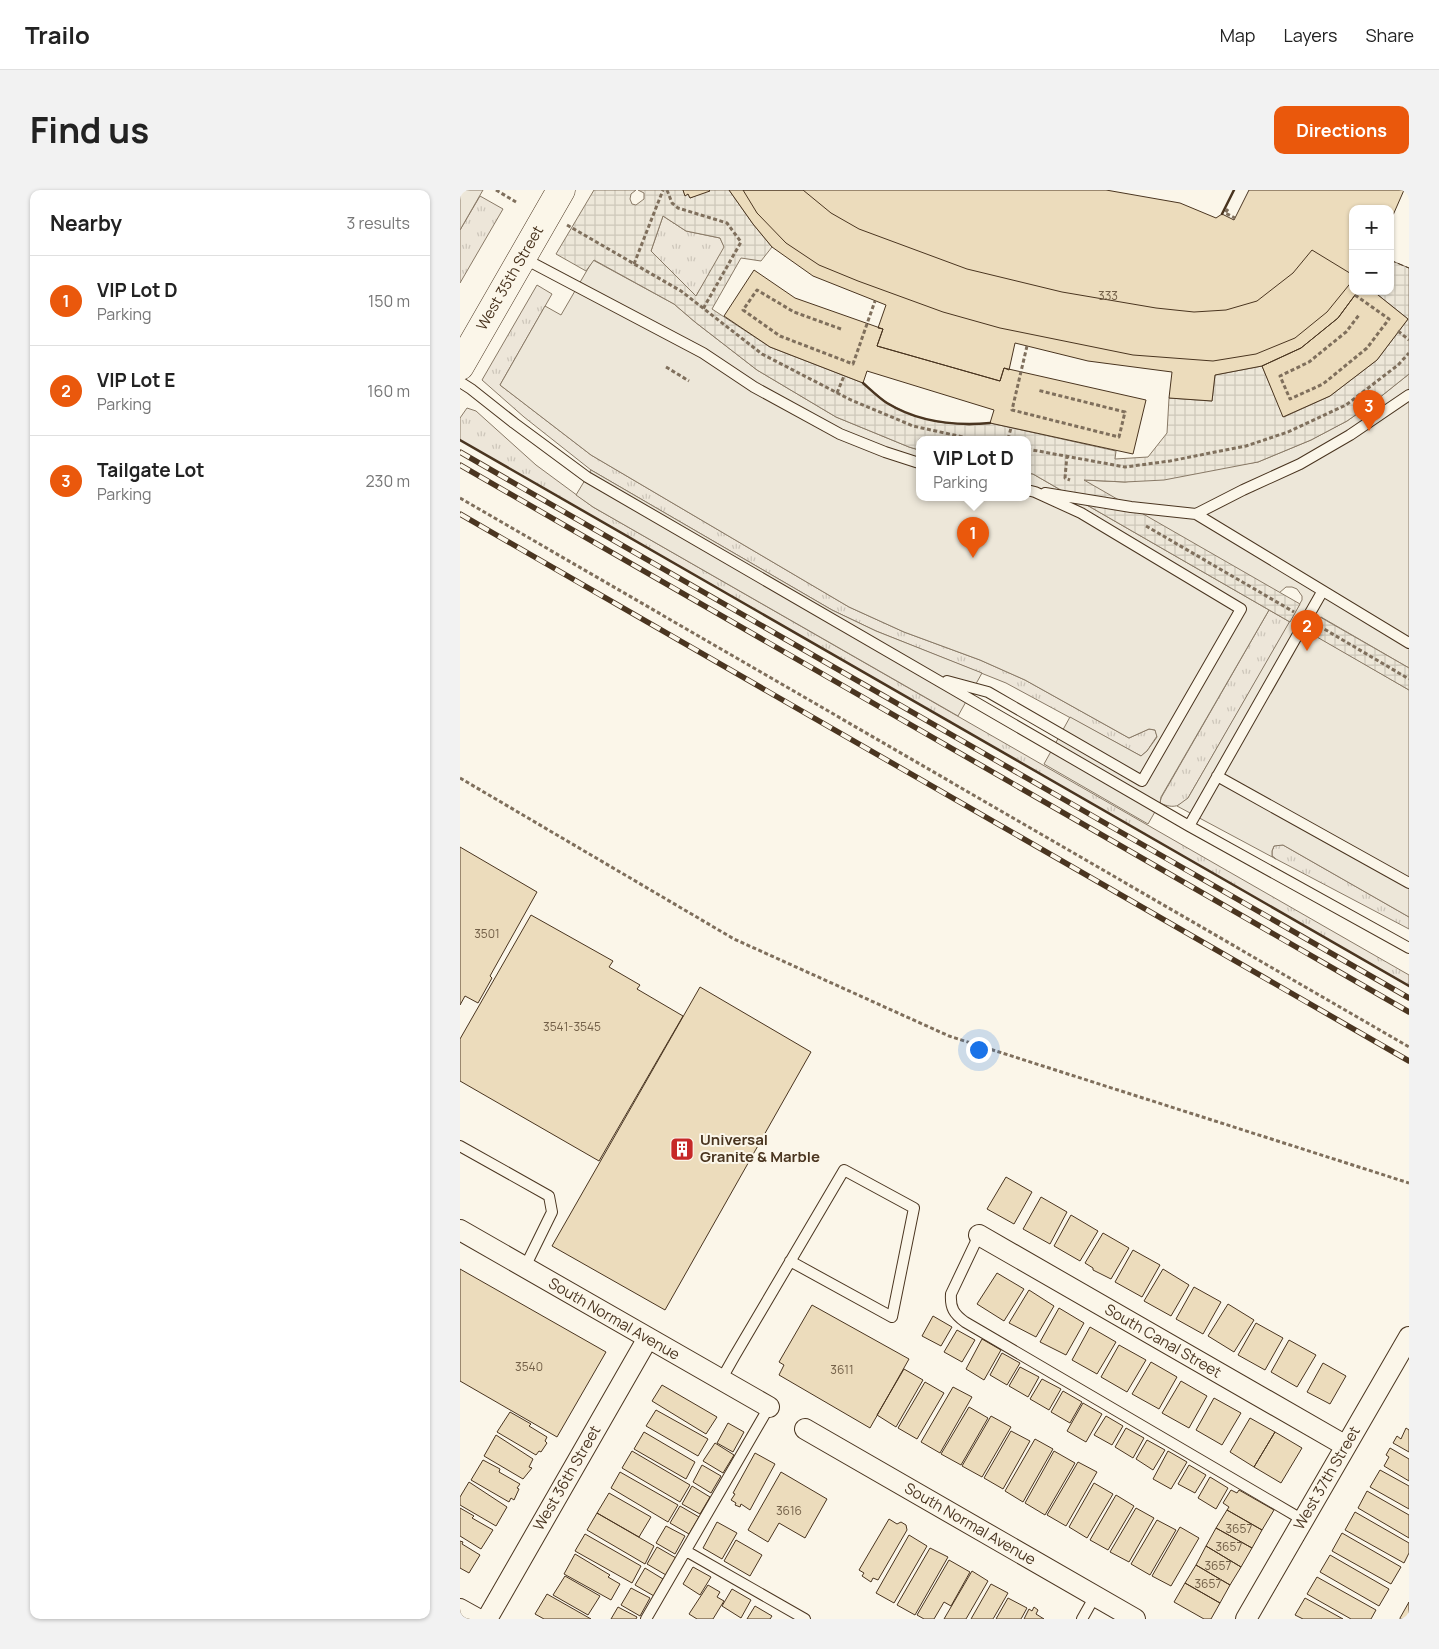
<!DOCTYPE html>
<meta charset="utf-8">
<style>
body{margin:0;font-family:Manrope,sans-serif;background:#f2f2f2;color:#222}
.controls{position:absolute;right:15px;top:15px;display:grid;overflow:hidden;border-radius:10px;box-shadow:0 1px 4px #0004}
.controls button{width:45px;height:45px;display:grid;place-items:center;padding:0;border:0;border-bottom:1px solid #e0e0e0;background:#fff;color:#222;font:25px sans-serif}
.you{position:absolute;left:518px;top:859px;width:18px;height:18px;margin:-12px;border:4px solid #fff;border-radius:50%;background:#1a73e8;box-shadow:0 0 0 8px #1a73e833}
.badge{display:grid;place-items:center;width:32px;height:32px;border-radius:50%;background:#ea580c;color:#fff;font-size:16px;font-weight:700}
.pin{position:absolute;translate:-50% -41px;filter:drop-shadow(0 1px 2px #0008)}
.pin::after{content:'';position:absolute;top:26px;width:18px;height:15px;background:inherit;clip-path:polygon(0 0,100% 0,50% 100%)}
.popup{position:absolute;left:456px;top:246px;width:115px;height:65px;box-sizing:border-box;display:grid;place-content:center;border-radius:10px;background:#fff;filter:drop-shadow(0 1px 4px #0005);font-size:16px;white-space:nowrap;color:#767676}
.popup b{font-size:19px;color:#222}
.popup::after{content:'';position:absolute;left:50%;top:100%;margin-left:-10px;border:10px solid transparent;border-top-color:#fff}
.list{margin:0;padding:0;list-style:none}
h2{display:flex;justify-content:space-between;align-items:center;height:65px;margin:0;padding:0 20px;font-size:21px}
h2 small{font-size:16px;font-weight:400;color:#767676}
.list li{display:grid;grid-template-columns:32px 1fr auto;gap:15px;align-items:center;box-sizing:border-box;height:90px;padding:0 20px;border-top:1px solid #e0e0e0}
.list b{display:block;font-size:19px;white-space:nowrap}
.list p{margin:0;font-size:16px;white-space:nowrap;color:#767676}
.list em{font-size:16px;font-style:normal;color:#767676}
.map{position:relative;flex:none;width:949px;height:1429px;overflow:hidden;border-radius:10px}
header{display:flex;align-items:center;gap:30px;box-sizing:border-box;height:70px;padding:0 25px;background:#fff;border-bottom:1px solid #e0e0e0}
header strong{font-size:24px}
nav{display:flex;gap:28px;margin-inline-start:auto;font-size:18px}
.intro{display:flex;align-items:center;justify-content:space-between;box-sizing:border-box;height:120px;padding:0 30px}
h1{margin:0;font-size:35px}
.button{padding:12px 22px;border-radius:10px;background:#ea580c;color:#fff;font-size:18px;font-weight:700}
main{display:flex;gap:30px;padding:0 30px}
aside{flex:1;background:#fff;border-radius:10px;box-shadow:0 1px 4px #0004}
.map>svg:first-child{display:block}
</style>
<header>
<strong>Trailo</strong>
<nav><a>Map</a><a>Layers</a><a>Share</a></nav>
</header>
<div class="intro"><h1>Find us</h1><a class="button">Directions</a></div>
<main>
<aside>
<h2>Nearby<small>3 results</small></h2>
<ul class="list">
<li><span class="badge">1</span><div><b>VIP Lot D</b><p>Parking</p></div><em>150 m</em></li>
<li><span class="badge">2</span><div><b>VIP Lot E</b><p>Parking</p></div><em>160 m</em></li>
<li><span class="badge">3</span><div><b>Tailgate Lot</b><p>Parking</p></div><em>230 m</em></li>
</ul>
</aside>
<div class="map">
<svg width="949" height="1429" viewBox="0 0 949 1429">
<defs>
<pattern id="grass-tufts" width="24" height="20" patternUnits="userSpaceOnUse" patternTransform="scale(1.25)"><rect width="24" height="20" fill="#ede6d9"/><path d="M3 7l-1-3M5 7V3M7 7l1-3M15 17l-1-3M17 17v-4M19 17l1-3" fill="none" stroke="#cdc6ba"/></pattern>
<pattern id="plaza-grid" width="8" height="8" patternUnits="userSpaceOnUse" patternTransform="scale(1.25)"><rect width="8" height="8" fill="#ede7d9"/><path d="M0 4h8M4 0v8" fill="none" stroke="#cdc7ba"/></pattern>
</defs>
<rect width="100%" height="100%" fill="#fbf6e9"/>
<path fill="url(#grass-tufts)" stroke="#887966" d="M20,6l23,13 -43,74v-53z
M203,26l23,15 34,7 5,10 -29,48 -45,-45z
M77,95l15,9 -52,91 91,70 258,152 55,25 76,28 45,20 104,58 20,-9 6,1 2,6 -10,15 -6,5 -135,-73 -130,-52 -44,-21 -241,-140 -67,-53 -42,-37z
M7,218l9,3 60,54 57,42 816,468v11l-949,-546v-22z
M809,420l21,12 -102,176c-9,10 -17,10 -28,5l1,-5z
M818,655h5l126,72v12l-133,-70 -4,-3v-5l2,-5z"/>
<path fill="#ede7d9" stroke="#887966" d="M0,0h23l-23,40z
M133,70l81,44 21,18 62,48 79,47 73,30 10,3v47h108v-24l6,1 236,136 -108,187 -1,6 -12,21 -104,-60 26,-47 71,39 6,-5 10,-14 -2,-7 -6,-1 -20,9 -104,-58 -45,-20 -76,-28 -55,-25 -258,-152 -91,-70 45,-79 16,9z
M949,184v294l-88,-51 -10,16 98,57v227l-126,-72 -9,1 -2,5v5l4,3 -99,-53 11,-8 114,-198v-4l-5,-7 -5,-2h-6l-7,6 -196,-113 42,2 133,-20 53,-22 36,-19 27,-19z
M131,280l241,140 44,21 106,42 -24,43 -365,-209 -17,-12z"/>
<path fill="url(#plaza-grid)" stroke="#887966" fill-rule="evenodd" d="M134,0h42l-5,4 -1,5 2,5 4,1 8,-6v-6l-6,-3h45l2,5 3,-1 2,4 19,-8h20l24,34 19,23 -11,14 -20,-3 -29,51 58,38 93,36 24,20 24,12 27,7 31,3 21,-2 126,28 -1,8 33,-2 19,-24 2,-35 43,3 3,-26 47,-9 22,51 46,-21 47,-36 31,-41 -35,-28h17v-31l19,8v106l-35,28 -27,19 -36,19 -53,22 -94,18 -39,2 -41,-2 216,124 -10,18 -257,-148 -6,-1v-34h-108v11l-10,-3 -73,-30 -79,-47 -62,-48 -21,-18 -80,-44 -8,11 -30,-17zM203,26l23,15 34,7 4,9 -28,49 -45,-45z
M860,427l89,51v22l-99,-57z"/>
<path fill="#ecdcbc" stroke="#4a3520" d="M223,0h26l1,1 -20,7 -2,-4 -3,2z
M269,0h377l74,13 36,15 6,-4 12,6 15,-30h155l-14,32v-13h-37v82h5l-20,27 -37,30 -39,18 -47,9 -3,26 -43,-3 3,-26 -84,-11 -73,-18 -6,27 -5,-2 -4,13 -123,-35 6,-17 -5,-1 8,-23 -73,-29 -41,-29 -19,-23z
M283,0h60l28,23 28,16 108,40 95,23 94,16 38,4 32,-2 31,-9 36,-28 19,-23 41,25v5l-26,32 -32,26 -39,16 -43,7 -80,-6 -133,-27 -57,-16 -85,-31 -39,-16 -33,-22 -29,-30z
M294,80l41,28 88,31 -6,17 123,35 4,-13 142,32 -13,54 -143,-31 4,-13 -127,-39 -4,12 -93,-36 -46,-31z
M898,101h15l35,28 -31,41 -47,36 -47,21 -21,-51 39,-18 37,-30z
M0,657l77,45 -47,84 2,2 -14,25 -13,-7 -5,9z
M71,725l82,46 -4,6 31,18 -3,4 46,27 -84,145 -139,-80v-42z
M240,797l111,65 -146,258 -113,-64z
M546,987l26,15 -18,32 -27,-15z
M581,1007l26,15 -17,32 -27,-15z
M611,1025l27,16 -18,30 -26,-15z
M643,1043l26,15 -18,31 -18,-9v-2l-8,-5z
M673,1060l27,15 -18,32 -27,-15z
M0,1079l146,83 -49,85 -97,-56z
M703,1079l26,16 -18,31 -27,-15z
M537,1083l27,16 -20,32 -27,-17z
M734,1097l27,15 -18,32 -27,-15z
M569,1100l25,16 -18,31 -27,-14z
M768,1114l26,16 -20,32 -26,-16z
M352,1115l97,54 -39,69 -91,-53 5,-10 -5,-3z
M599,1118l25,15 -18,32 -26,-13z
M473,1126l19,11 -11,19 -19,-10z
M796,1133l27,15 -18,32 -27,-15z
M630,1137l26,15 -19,32 -25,-14z
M497,1140l18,10 -13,22 -18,-10z
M522,1149l19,11 -17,30 -18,-11z
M829,1150l27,15 -19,32 -26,-15z
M659,1155l27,15 -19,32 -26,-15z
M542,1163l18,10 -13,22 -17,-10z
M691,1172l26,15 -18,32 -27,-15z
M863,1173l23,13 -16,28 -23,-12z
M560,1177l19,10 -11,20 -19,-11z
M444,1179l19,11 -27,47 -19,-12z
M582,1189l19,10 -12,21 -19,-11z
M721,1191l26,15 -18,32 -27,-15z
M465,1192l19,11 -27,46 -19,-11z
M202,1195l55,32 -11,17 -54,-33z
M493,1197l19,10 -32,56 -19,-11z
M603,1201l19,11 -12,21 -19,-11z
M754,1208l27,15 -19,32 -26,-15z
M623,1213l19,11 -16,28 -19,-11z
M509,1217l19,11 -27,47 -20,-11z
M196,1220l52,29 -10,17 -52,-30z
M50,1222l21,12 -2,2 18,11 -2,4 2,2 -6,9 -2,-1 -3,4 -39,-23z
M531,1226l20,11 -29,50 -20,-11z
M646,1226l17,10 -11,19 -18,-10z
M790,1228l25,14 -21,35 -24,-15z
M268,1233l16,9 -11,20 -16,-9z
M666,1238l18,10 -11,20 -18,-11z
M946,1238l3,2v22l-16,-9 4,-7 4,3z
M551,1241l19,10 -27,48 -19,-11z
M184,1242l51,30 -9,17 -52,-30z
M815,1242l27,16 -21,35 -27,-16z
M36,1245l37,24 -4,8 3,1 -9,11 -39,-23z
M575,1249l18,10 -30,53 -18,-11z
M687,1250l18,10 -12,20 -17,-11z
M255,1253l19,12 -11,18 -20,-12z
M930,1258l19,11v22l-25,-15 5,-9 -3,-2z
M172,1261l58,34 -10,17 -58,-34z
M594,1261l21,12 -30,52 -20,-12z
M708,1261l19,11 -16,27 -18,-10z
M295,1263l20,11 -25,46 -9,-6 -1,3 -5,-2 1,-2 -5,-3 4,-6 -2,-1z
M23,1270l17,9 -1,3 21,12 -3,4 2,1 -5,11 -3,-2 -2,4 -38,-22z
M618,1272l19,10 -31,54 -19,-11z
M242,1275l19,11 -10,17 -18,-11z
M729,1275l17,10 -11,18 -17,-9z
M920,1280l29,16v23l-39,-22z
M160,1282l58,33 -10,17 -57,-34z
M321,1282l46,27 -22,39 -26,-15 -11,19 -20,-12z
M750,1287l18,11 -12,21 -18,-11z
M9,1292l38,25 -11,19 -36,-21v-8z
M634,1293l19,11 -26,44 -18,-11z
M232,1296l18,11 -10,17 -18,-10z
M771,1300l6,3 2,-3 35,20 -12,20 -35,-20 2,-3 -6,-4z
M907,1301l42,24v23l-51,-30z
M149,1303l42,24 -12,20 -42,-24z
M656,1305l18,11 -26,44 -18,-10z
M220,1316l19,11 -10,17 -19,-11z
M0,1318l14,8 -2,2 21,12 -12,19 -21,-13z
M676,1318l18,10 -25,44 -19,-10z
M767,1320l35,20 -10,18 -36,-20z
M895,1322l54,31v10l-5,10 -59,-33z
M137,1323l57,33 -9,18 -58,-34z
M429,1329l8,5 4,-2 5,3 1,5 -29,50 -5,-2 -2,4 -9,-6 2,-3 -5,-3z
M697,1330l19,10 -26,45 -19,-11z
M257,1332l20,11 -15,26 -19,-11z
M206,1336l19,10 -10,18 -19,-11z
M720,1337l19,11 -28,48 -19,-10z
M756,1338l36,20 -11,19 -35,-21z
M882,1343l59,34 -10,17 -59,-33z
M125,1344l56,32 -9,17 -57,-32z
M449,1345l18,11 -33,57 -18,-10z
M276,1350l26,15 -12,21 -26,-15z
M0,1351l3,1 -1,2 18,11 -11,18 -9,-5z
M746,1356l35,21 -11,18 -34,-20z
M197,1357l19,11 -10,17 -19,-11z
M470,1358l18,9 -33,58 -18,-10z
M115,1364l35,21 -2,2 12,7 -9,16 -47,-26z
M870,1365l59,34 -10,17 -59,-34z
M489,1370l21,12 -19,34 -7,-4 -10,17h-10l-7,-4z
M736,1375l34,20 -10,18 -35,-20z
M233,1377l18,10 -11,18 -17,-11z
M185,1378l18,11 -9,17 -19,-11z
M512,1381l16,10 -22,38h-22z
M105,1386l35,20 -12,19 -35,-20z
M857,1387l59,33 -5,9h-20l-44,-25z
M725,1393l35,20 -9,16h-7l-30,-17z
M531,1394l17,9 -15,26h-22z
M248,1395l12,7 -3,5 7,4 -11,18h-16l-8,-5z
M171,1398l19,10 -10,18 -19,-11z
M272,1399l19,11 -10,18 -19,-12z
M87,1404l44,25h-47l-9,-5z
M548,1408l19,10 -6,11h-25z
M845,1408l38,21h-40l-8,-4z
M949,1412v17h-9v-1z
M295,1416l17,10 -2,3h-23z
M158,1417l19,10 -1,2h-25z
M574,1417l4,3 -2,4 8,5h-20l5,-10 3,2z"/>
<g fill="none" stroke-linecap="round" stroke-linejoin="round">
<g stroke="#4a3520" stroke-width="12">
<path id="service" d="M63,68l180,95 51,34 86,47 45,18 34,11
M0,192l11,7 43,34 73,54 602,349 220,122
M585,303l86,14 65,7 213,129
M736,324l47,-24 57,-26 50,-29 59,-40
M487,491l41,11 154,89 99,-172 -160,-96 -46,-21 -8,-2
M757,586l192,107
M729,636l133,-234
M0,956l89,50 3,16 -27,55
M519,1045l-28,59c-1,14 3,20 14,28l338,198
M261,1190l13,-23 110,-187 70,38 -22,109 -102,-56
M226,1361l119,68
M186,1429l123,-212
M622,1429l13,-23"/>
</g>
<g stroke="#4a3520" stroke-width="22">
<path id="minor" d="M0,1040l309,177
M519,1045l367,211
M345,1239l330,190
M0,1419l18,10
M27,1429l161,-281
M786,1429l163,-282"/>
</g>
<g stroke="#4a3520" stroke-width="29">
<path id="secondary" d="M0,176l101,-176"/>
</g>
<path stroke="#7f6f5c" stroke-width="3" stroke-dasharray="4 2.5" stroke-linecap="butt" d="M36,0l20,12
M207,0l5,13 6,5 49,15 14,19 -38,67
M768,19l-3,4 10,5
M107,35l114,66 81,63 89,46 62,26 59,13
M174,74l29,-74
M895,105l34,24 -22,29 -44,36 -33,15 -10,-23 29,-14 37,-30 13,-17
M381,139l-47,-17 -37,-22 -14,20 37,26 73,28 22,-63
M938,141l11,9
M567,156l-15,64 107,27 6,-25 -88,-22
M206,177l23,14
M377,203l7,-17
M548,249l3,-11
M567,259l98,18 45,-6 76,-15 42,-14 58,-27 52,-40 11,-12
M607,265l-2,23 5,2
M0,308l949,549
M686,336l148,86
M859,436l90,53
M0,588l274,161 215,97 460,147"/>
<use href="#service" stroke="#fbf6e9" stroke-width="10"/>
<use href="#minor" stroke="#fbf6e9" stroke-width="20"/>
<use href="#secondary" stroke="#fbf6e9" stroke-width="28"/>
<g stroke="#4a3520" stroke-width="5.5">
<path id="rail" d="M0,262l949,546
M0,275l949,547
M0,324l949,547"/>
</g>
<use href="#rail" stroke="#fbf6e9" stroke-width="4" stroke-dasharray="11" stroke-linecap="butt"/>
<path stroke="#4a3520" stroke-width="1" stroke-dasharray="6 2.5" stroke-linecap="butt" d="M930,70l19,8"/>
<path stroke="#4a3520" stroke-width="2.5" d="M762,24l12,-24
M403,193c8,7 16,15 24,20 31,19 68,23 103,20
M0,250l949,546"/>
</g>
<defs>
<g id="building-square" transform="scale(1.25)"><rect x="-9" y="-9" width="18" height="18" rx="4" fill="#c62828" stroke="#fbf6e9"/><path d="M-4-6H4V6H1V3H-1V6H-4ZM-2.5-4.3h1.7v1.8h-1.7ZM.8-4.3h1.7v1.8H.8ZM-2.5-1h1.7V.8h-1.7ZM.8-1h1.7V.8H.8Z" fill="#fff"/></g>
</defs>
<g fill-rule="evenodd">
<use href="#building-square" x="222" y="959"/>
</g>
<g text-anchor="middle" stroke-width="4" stroke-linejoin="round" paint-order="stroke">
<g font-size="12" fill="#725f47">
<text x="648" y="110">333</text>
<text x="27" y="748">3501</text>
<text x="112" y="841">3541-3545</text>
<text x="69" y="1181">3540</text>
<text x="382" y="1184">3611</text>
<text x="329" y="1325">3616</text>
<text x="779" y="1343">3657</text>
<text x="769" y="1361">3657</text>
<text x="758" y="1380">3657</text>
<text x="748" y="1398">3657</text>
</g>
<g font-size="15" fill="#4a3520" stroke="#fbf6e9">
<text transform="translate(50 88) rotate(-60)" y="5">West 35th Street</text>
<text transform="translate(154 1129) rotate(30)" y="5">South Normal Avenue</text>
<text transform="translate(703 1151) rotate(30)" y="5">South Canal Street</text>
<text transform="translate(107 1288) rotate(-60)" y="5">West 36th Street</text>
<text transform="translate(867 1288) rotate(-60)" y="5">West 37th Street</text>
<text transform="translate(510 1334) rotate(30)" y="5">South Normal Avenue</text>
</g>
<g font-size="15" font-weight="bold" fill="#4a3520" stroke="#fbf6e9" text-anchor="start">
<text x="240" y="955">Universal<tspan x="240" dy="17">Granite &amp; Marble</tspan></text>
</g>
</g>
</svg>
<div class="controls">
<button>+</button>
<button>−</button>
</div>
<div class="you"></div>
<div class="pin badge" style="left:513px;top:368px">1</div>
<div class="popup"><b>VIP Lot D</b>Parking</div>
<div class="pin badge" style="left:847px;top:461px">2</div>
<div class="pin badge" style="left:909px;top:241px">3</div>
</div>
</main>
